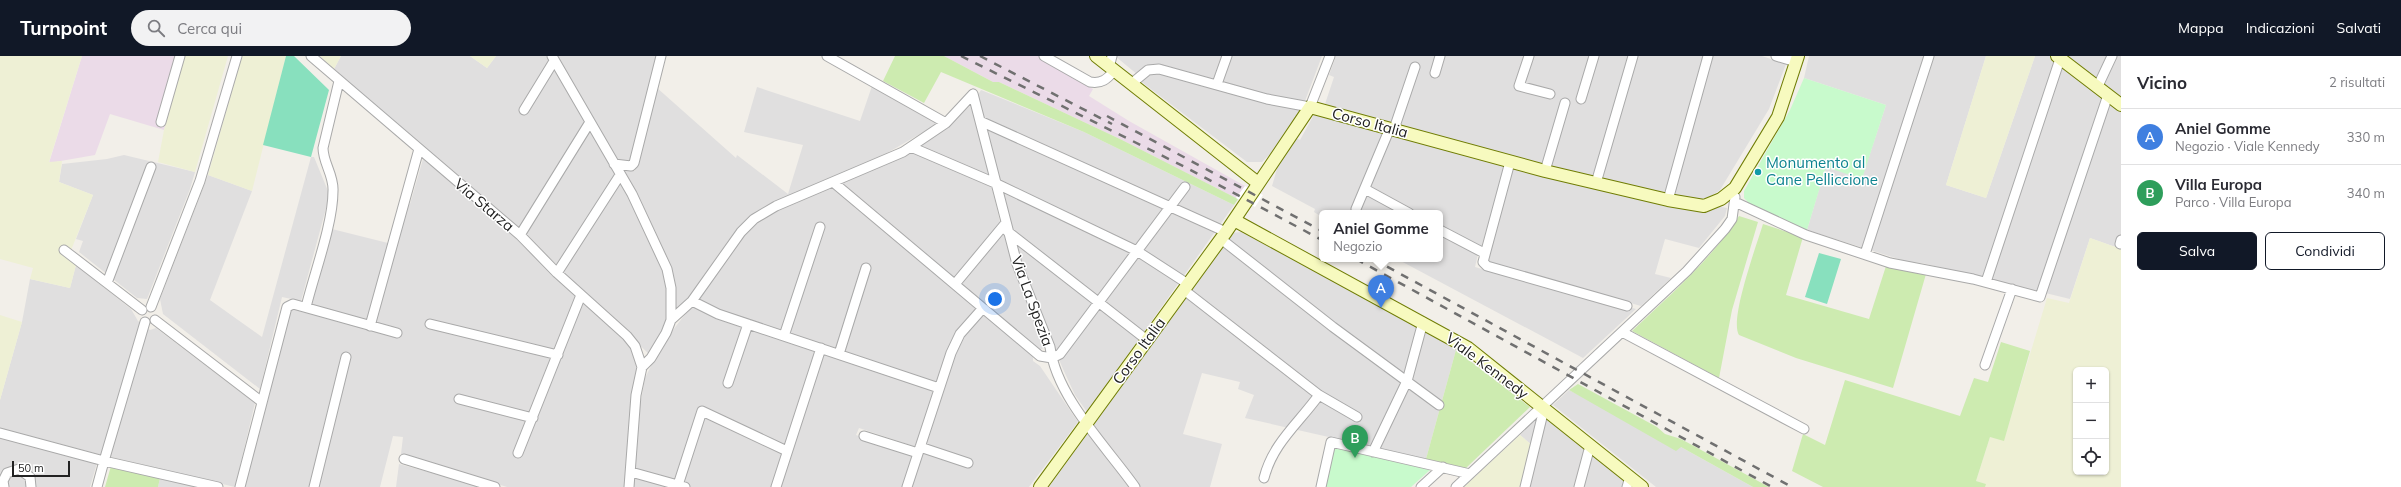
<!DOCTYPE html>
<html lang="it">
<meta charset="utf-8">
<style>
body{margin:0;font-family:Mulish,sans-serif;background:#f2f2f3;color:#2b2b33}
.controls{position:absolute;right:12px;bottom:12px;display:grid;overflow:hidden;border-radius:6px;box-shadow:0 1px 3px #0004}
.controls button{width:36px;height:36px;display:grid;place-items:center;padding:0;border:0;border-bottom:1px solid #e1e1e2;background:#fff;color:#2b2b33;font:20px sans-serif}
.scale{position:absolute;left:12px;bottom:10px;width:58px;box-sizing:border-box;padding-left:4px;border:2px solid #222;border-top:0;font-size:11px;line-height:14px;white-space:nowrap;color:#222;-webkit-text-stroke:3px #fff;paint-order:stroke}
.you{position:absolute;left:995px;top:243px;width:14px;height:14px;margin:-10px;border:3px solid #fff;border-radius:50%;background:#1a73e8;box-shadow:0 0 0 6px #1a73e833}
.badge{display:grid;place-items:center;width:26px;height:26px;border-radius:50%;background:#111827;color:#fff;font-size:13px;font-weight:700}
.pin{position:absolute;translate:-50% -33px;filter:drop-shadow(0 1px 2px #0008)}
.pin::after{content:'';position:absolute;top:21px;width:14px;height:12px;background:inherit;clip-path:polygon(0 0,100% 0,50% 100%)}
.popup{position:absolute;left:1319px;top:154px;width:124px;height:52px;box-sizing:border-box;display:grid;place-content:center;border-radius:6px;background:#fff;filter:drop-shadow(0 1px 3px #0005);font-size:13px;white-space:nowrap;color:#7c7c81}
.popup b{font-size:15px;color:#2b2b33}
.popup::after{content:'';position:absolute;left:50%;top:100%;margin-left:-8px;border:8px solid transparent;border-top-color:#fff}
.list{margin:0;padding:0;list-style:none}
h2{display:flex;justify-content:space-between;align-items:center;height:52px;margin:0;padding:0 16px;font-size:17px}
h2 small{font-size:13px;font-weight:400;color:#7c7c81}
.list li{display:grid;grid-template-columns:26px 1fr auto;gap:12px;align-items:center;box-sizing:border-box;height:56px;padding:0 16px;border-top:1px solid #e1e1e2}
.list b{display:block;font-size:15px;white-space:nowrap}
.list p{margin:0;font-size:13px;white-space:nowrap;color:#7c7c81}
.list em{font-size:13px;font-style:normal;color:#7c7c81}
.actions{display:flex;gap:8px;padding:12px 16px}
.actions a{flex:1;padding:9px 0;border:1px solid #111827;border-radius:6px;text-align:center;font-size:14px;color:#111827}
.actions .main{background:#111827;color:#fff}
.icon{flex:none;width:22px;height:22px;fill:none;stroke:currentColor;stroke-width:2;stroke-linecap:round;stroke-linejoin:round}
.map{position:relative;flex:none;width:2121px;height:431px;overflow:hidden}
header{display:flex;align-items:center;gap:24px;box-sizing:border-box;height:56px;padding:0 20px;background:#111827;color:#fff}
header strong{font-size:19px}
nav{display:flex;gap:22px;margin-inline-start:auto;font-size:14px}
.search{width:280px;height:36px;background:#f2f2f3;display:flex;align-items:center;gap:10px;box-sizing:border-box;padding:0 14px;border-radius:22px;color:#7c7c81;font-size:15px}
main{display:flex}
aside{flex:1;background:#fff}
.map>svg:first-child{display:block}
</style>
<header>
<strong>Turnpoint</strong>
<div class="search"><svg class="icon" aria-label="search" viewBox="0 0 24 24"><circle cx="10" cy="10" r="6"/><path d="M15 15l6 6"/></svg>Cerca qui</div>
<nav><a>Mappa</a><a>Indicazioni</a><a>Salvati</a></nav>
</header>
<main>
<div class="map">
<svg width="2121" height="431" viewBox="0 0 2121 431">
<rect width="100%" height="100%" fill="#f2efe9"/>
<path fill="#e0dfdf" d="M341,0h129l17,12 9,-12h50l70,117 -58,93 -38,-36 -186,-161z
M555,0h103l-27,106 -13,-1z
M1115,0h107l-9,25 -61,-16 -14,10z
M1230,0h92l-17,45 -38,-5 -46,-14z
M1336,0h426l24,8 -17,45 -49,81 -10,7 -12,3 -13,-1 -73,-17 -220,-57 -67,-21 9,-27 -5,-2z
M1809,0h177l-40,129 40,13 49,-142h15l71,53v140l-31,-11 -20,61 -148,-36 -14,-1 -101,-32 19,-64 36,12 24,-73 -82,-27z
M2064,0h57v43z
M1152,14l150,38 -28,42 -12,12h-15l-108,-82z
M872,30l66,36 -1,2 -55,32 -114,50 -88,106 -6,-2 -1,-25 -52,-115 1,-3 13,4 21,-84 80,71 1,-3 51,39 15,-49 -59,-13 13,-45 103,34z
M981,34l103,42 150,73 -147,207 -12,-17 -12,-26 -39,-94 -48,-177z
M972,48l28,118 7,15 15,51 25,58 -7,4 -201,-167 110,-58z
M1316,55l68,21 -17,62 36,19h-81v4l-8,-5 1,-3 -43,-23 7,-24 17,-24 4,2z
M1391,79l114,31 -24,82 -41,-22v-13h-24l-47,-25z
M124,99l71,17 -5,17 -43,110 -10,-1 -58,-46 4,-11 -7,-2 17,-44 -34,-13 3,-18 45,-5z
M311,101h3l14,34v10l-27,100 -19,-4 -22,92 -97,-75 -3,-15 48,-124 44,16 -42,109 52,37z
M423,103l89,74 65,61 -62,160 7,2 60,-157 49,45 5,10 1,14 -13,119h-117l-106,-33 2,-17 -10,-1 -13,51h-135l44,-179 108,29 3,-2 1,-5 -26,-6 32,-120h3z
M1512,112l178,42 23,-1 4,-3 10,2 -2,8 -26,32 -34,-9 -10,35 16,4 -30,28 -152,-43 -2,-2z
M619,124l42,80 8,29 -2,33 -17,33 -87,-83z
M833,130l145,122 -40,76 -216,-73 -25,-11 47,-66 16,-16z
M332,173l56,14 -21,77 -56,-15z
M1241,176l180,95 35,23 -30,109 -181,-41 9,-23 -16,-6 2,-7 -38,-9 -19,61 39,10 -12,43h-161l183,-254z
M1440,177l38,21 -3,13 148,43 3,-4 10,3 -53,49 -186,-99h43z
M76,209l55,44 7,12 12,9 6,-2 99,75 -20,84 -137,-33 -98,-26v-28l22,-78 8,-43 40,9z
M692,249l244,85 -20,57 -57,-19 -3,7 58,20 -11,32h-272l7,-70 7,-39 16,-32z
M984,257l49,43v5l7,5 38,56 -49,65h-119l51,-148z
M1569,334l112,57 72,40h-97l-103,-82z
M1540,358l93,73h-110l10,-41 -13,-11z
M0,381l97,26 -7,24h-90z
M399,408l85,23h-88z
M160,422l37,9h-39z"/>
<path fill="#ebdbe8" d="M82,0h102l-20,74 -54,-16 -15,41 -46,8z
M944,0h95l54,33 -4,7 40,25 116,65 -9,12 -114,-58 -123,-58h-6z"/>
<path fill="#eef0d5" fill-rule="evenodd" d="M0,0h82l-33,106 13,-1 -3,21 34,13 -25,63 8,7 -6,23 -40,-9 3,-11 -33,-9z
M184,0h44l-33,116 -37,-10 6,-32z
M242,0h44l-34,135 -44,-16z
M320,0h21l-7,13z
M470,0h26l-9,12z
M1986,0h49l-49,142 -40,-13z
M2090,182l31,11v238h-136v-3l-9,-3 14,-44 14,3 43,-142 22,5zM2076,314h30v102h-30z
M0,259l22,7 -22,78z
M1520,379l13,11 -10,41h-59z"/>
<path fill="#cdebb0" d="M895,0h49l49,26h6l123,58 116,59 -4,6 -150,-73 -143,-60 -17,31 -41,-22z
M1739,160l19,6 -26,88 -13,68 -87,-47c38,-36 79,-71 107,-115z
M1763,168l40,13 -17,58 83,24 17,-53 40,8 -33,114 -97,-30 -57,-23c-10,-15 18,-91 24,-111z
M2001,286l29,9 -26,90 -14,-4 -14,44 10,3 -1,3h-162l-31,-16 11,-37 22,11 20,-65 115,36 14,-38 14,4z
M1456,294l74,57 -64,61 -40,-9z
M1578,328l79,43 8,7 16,5 88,48h-16l-72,-40 -5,4 -107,-61z
M111,410l49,12 -2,9h-53z"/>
<path fill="#c8facc" d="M1804,22l82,27 -24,74 -36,-12 -19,63 -57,-26 -6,-6v-7l46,-81z
M1332,391l98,23 -19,17h-87z"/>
<path fill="#88e0be" d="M286,0h8l35,34 -18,67 -48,-12z
M1819,197l22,6 -14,45 -22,-7z"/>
<path fill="#fff" d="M1245,130l18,9 -8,12 -19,-9z"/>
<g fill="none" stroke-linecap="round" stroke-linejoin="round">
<g stroke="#a9a9a9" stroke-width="11">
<path id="street" d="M311,0l209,179 37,38 70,63 8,10 7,21
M552,0l80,138 35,75 4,19v32l-5,13 -15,25 -9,9 -6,28 -7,92
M827,0l119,67
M1044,0l46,26c12,2 17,-3 24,-11
M1529,0l-10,30 31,8
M1776,0l20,6
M1109,11l3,-11
M1435,17l5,-17
M1131,28l17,-14 11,-1 108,30 43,8 20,-51
M1217,28l10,-28
M2097,32l15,-32
M973,38l44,170 33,83c7,51 56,99 85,140
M1581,43l13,-43
M524,54l30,-49
M980,65l246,111
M161,66l19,-66
M1394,73l21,-62
M911,91l84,36 142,68 51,33
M1510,106l-27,100 4,4 140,40
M614,108l17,2 3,-3 27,-107
M1545,115l20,-68
M833,126l207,174 12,2 8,-4 125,-167
M1596,127l37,-127
M1365,133l44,24
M1668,144l40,-144
M1735,146l71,33 84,28 83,16 67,18 68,-202
M1356,153l34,-81
M1440,174l44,23
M1007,175l140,109
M520,179l70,-113
M1221,183l112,88 106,78
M2120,188l1,-4
M64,194l78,60
M1865,198l64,-198
M557,217l63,-98
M1986,226l74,-223
M107,227l44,-116
M955,228l50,-60
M1184,234l135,105 38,22
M692,245l26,13 221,74
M151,251l49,-126 37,-125
M306,251c8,-33 27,-83 27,-116 1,-16 -10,-28 -10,-43l16,-67
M155,264l107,82
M671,264l21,-19 49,-69 13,-13 22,-13 127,-54 43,-29 27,-29
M430,268l128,31
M370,270l49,-177
M1622,276l182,97
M784,280l36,-109
M839,298l27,-86
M1985,309l27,-76
M728,327l20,-59
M459,343l74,19
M0,377l104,28 41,-139
M864,380l54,17
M920,391l48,16
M1373,396l34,-71 16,-59
M518,397l63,-158
M404,403l91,28
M631,416l54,15
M1264,422c9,-35 34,-54 55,-83
M678,429l24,-74 85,40
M4,431l-1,-6 4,-8 12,-4 11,8 1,10
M97,431l7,-26 114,26
M240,431l47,-180 6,-3 104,29
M314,431l32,-130
M776,431l45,-139
M907,431l44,-134 9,-19 23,-26
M1321,431l10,-45 139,32
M1421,431l22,-20
M1456,431l231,-216 38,-42 7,-10 3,-22
M1525,431l19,-78
M1579,431l11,-41
M1627,431l3,-10"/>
</g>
<g stroke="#707d05" stroke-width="14">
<path id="secondary" d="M1096,0l162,127
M2057,0l64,49
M1234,164l234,128 174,139
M1040,431l186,-255 84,-125 235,64 123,29 36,6 17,-7 14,-11 43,-71 20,-61"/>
</g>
<use href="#street" stroke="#fff" stroke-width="9"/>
<use href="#secondary" stroke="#f7fabf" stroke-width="12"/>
<path stroke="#707070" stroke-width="2.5" stroke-dasharray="8 8" stroke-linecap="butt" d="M961,0l224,111 137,73
M980,0l132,68
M1107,60l215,115
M1356,203l416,228
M1373,203l419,228"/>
</g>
<circle fill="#0f9aa8" stroke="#fff" stroke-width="1.5" cx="1758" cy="116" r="4"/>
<g text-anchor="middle" stroke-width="3" stroke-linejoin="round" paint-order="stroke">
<g font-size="15" fill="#222" stroke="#fff">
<text transform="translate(1370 67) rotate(15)" y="5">Corso Italia</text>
<text transform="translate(484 149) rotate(40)" y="5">Via Starza</text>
<text transform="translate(1032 245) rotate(70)" y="5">Via La Spezia</text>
<text transform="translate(1139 295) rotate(-54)" y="5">Corso Italia</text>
<text transform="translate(1487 310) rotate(37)" y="5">Viale Kennedy</text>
</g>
<g font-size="15" fill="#0d838f" stroke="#fff" text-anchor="start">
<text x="1766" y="112">Monumento al<tspan x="1766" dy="17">Cane Pelliccione</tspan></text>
</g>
</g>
</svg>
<div class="controls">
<button>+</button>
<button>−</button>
<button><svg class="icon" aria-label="locate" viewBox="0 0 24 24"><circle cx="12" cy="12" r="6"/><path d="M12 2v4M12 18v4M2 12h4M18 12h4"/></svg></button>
</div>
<div class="scale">50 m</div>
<div class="you"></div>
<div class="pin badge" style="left:1381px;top:252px;background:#3f7fe0">A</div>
<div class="popup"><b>Aniel Gomme</b>Negozio</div>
<div class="pin badge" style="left:1355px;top:402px;background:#2e9e5b">B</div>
</div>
<aside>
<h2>Vicino<small>2 risultati</small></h2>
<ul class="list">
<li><span class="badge" style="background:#3f7fe0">A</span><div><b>Aniel Gomme</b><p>Negozio · Viale Kennedy</p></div><em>330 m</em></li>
<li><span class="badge" style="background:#2e9e5b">B</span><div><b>Villa Europa</b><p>Parco · Villa Europa</p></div><em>340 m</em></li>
</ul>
<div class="actions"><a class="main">Salva</a><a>Condividi</a></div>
</aside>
</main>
